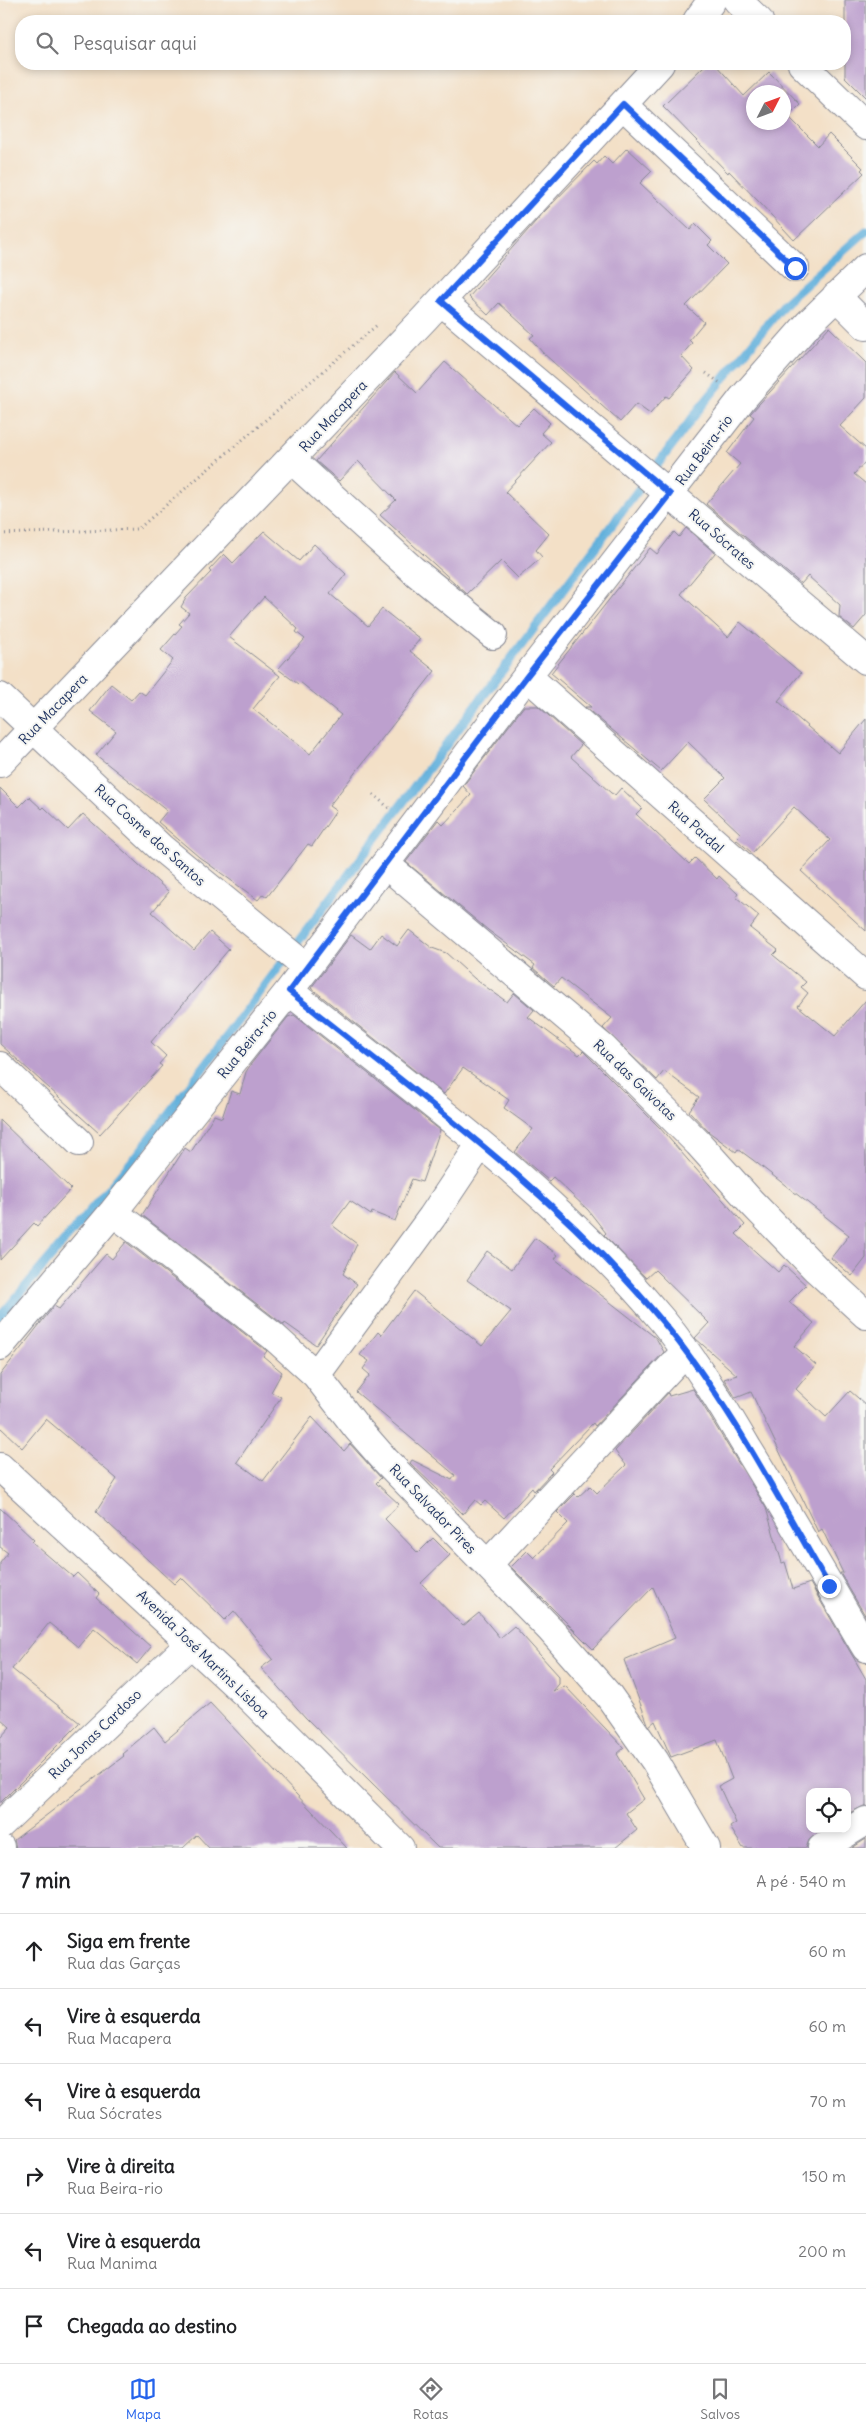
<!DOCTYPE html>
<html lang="pt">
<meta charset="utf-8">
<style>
body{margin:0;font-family:Delius,sans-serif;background:#f6f6f6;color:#202124}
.controls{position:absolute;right:15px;bottom:15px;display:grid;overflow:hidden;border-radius:10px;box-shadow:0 2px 8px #0003}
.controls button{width:45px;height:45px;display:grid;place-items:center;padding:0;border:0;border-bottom:1px solid #e0e0e0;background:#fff;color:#202124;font:25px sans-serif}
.compass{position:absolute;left:746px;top:85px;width:45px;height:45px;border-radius:50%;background:#fff;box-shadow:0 2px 8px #0003;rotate:48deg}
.stop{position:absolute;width:15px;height:15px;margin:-11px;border:4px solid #2563eb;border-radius:50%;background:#fff}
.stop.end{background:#2563eb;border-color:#fff;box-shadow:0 1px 5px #0008}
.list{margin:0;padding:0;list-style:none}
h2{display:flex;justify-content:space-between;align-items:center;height:65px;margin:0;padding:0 20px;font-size:21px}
h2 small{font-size:16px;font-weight:400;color:#757577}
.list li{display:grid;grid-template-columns:32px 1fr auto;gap:15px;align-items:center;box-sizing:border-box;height:75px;padding:0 20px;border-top:1px solid #e0e0e0}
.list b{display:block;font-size:19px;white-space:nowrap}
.list p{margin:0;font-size:16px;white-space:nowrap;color:#757577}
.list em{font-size:16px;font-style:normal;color:#757577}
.icon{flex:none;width:28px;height:28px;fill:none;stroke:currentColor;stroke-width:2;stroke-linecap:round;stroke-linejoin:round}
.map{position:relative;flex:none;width:866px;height:1848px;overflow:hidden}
.search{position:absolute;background:#fff;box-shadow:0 2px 8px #0003;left:15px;right:15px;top:15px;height:55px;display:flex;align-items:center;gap:12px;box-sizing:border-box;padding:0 18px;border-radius:20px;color:#757577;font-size:19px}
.sheet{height:515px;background:#fff}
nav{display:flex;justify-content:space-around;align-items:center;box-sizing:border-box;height:70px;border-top:1px solid #e0e0e0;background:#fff;font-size:14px;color:#757577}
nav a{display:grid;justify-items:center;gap:2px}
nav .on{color:#2563eb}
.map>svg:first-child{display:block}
</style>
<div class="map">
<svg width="866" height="1848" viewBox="0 0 866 1848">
<rect width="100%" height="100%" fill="#f6f6f2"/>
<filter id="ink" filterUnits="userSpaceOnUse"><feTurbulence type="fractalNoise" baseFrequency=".02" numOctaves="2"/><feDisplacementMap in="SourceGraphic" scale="10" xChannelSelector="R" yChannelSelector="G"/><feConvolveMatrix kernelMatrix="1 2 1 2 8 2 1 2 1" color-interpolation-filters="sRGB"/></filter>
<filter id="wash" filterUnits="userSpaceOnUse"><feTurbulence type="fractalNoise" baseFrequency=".0096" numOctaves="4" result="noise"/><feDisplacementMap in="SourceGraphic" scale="20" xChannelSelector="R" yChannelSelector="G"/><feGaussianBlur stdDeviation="1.12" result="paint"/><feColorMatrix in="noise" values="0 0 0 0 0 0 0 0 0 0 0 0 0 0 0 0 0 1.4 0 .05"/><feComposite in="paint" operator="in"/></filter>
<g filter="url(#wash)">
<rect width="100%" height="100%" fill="#f3e0c7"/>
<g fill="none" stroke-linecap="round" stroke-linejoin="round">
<path stroke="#62b0dc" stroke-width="9" d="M0,1317l139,-164 561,-745 86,-106 80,-71"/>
</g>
<g id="blocks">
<path fill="#bda0ce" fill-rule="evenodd" d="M845,0h21v98l-21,-21z
M706,64h9l29,32 25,-24 31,32 -12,12 30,30 11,-12 34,34 -2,2 3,3 -70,67 -34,-37 -31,-32 -1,2 -65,-67zM754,92h30v30h-30z
M627,148l25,23 -12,12 50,47 5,-6 17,17 -4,4 19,19 -41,42 18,16 -15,18 3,3 -11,13 13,14 -25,28 -3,-2 -16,18 -14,-10 -16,18 -77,-69 -13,-15 4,-3 -35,-32 -11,12 -19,-18 74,-84 51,-52 3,3 7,-8 8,8z
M829,327l37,36v35l-26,28 26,23v12l-12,13 12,10v131l-12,14 -15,-12 1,-12 -32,-29 -7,8 -95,-80 34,-40 -13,-11 27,-36 -4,-3z
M445,362l72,63 17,-17 16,15 -9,10 10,9 -46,50 44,42 -13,16 6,7 -24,21 -17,-17 -34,33 -87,-79 16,-15 -38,-39 -19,20 -23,-20 79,-89 22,21z
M686,528l29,25 -34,41 47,43 12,-15 61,51 -23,28 60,52 28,-34v212l-65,-60 29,-31 -36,-33 -42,46 -16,-14 5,-5 -37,-35 21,-21 -37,-36 -27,29 -76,-64h6l-40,-34 99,-125 7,6 17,-22 5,5z
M264,531l35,30 15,-17 32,30 -16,20 38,32 14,-17 38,30 -10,12 25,20 -106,135 7,5 -24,35 -4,-2 -41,53 -4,-3 -5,6 -59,-43 -41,-35 9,-11 -71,-56 20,-24 -26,-20 21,-27 20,16 8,-9 6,4 28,-35 -12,-10 21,-24 -3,-2 10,-11 -8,-6 5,-9 25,-26 -2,-2 15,-16 9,9zM264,597l34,32 -2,3 9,7 -27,30 20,15 2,-2 41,33 -31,39 -57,-45 27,-33 -51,-39z
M524,706h14l43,39 -10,12 40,36 4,2 6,-7 21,20 -6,6 53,50 6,-6 22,21 2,-3 19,18 -2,3 23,19 -9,12 28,22 -5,5 33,27 -5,5 7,6 -10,13 37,30 31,-36v258l-14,18 -21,-18 18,-23 -96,-75 -15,-11 -2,3 -27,-20 -20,-21 10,-14 -35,-26 -7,9 -54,-52 9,-10 -51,-40 -7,8 -21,-18 2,-3 -47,-35 -82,-68 32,-42 5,5 28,-30 -8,-9z
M0,788l19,19 10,-10 13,12 2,-2 24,23 15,-16 86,78 -17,20 42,38 16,-18 19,17 -78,93 15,14 -7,8 3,2 -62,68 -100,-90z
M409,930l23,18 14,5 29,26 32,23 7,-9 20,17 -6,7 51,38 4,-4 76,76 86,98 -9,9 42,38 6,-7 22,20 -17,17 25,21 -20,23 22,19 -20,24 30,28 24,-26 16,14v212l-26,-44h3l-21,-44 -4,3 -67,-140 -15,6 -12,-19 13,-4 -42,-37 14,-15 -54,-53 -9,8 -42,-43 2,-2 -18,-23 -35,-33 -4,4 -34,-29 18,-23 -29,-21 5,-8 -46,-32 -19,26 -133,-106 40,-53 19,14 11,-15 16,12z
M294,1015l146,115 -18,52 -10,-3 -17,42 -23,-9 -1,3 -21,-14 -18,24 25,19 -14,30 14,10 -41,61 -31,-22 -1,2 -142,-110 43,-67 6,4 23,-37 8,3 9,-27 9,3 6,-22 5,-8 37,-47z
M0,1120l71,69 -34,37 -3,-3 -34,37z
M535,1238l23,17 -3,4 101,79 8,14 -69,74 -2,-3 -44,46 3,3 -18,19 -2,-3 -28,30 -19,-17 -4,4 -6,-5 -12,14 -53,-51 2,-3 40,20 3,-5 -99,-83 14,-17 -7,-6 6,-8 -9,-6 18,-23 3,3 33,-44 68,55 29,-35 -44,-31 20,-29 25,18z
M126,1242l137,106 4,3 -4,5 19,16 -11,20 10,5 -44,65 26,19 49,-64 32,34 6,-7 31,34 -5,5 23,21 -14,15 33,34 15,-15 17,17 -29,28 42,43 16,-13 21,25 14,-12 45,50v8l-6,7 12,-5 59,62 -7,6 27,45 -18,14 11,17 -22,18h-177l-132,-130 -45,-50 12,-9 -39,-48 -9,9 -44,-43 -7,7 -78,-72 21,-33 -71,-60 -24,29 -22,-21v-52l54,-69 5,3 47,-55 6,5z
M693,1389l73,119 16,55 3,-1 8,27 17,-6 56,96v126l-19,9v-22h-37v37h13l-14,11 -3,8h-63l-13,-21 6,-4 -17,-37 13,-7 -15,-39 -46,17 -16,-36 -6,5 -1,-2 -24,-64 51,-22 -22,-51 -60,62 -82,-82 16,-16 7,7 34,-35 -11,-11 18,-18 3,3 12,-11 7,7 29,-28 -11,-14 53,-58 1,3z
M0,1508l34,32 -2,2 41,35 4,-4 22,21 -3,4 55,49 -14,17 -43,-36 -16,19 -29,-24 -37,46 68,54 -80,80v-65l10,-11 -10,-9v-155l8,-10 -8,-6z
M210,1703l137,145h-138l-12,-13 -14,13h-167l-2,-8 110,-84 -2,-2 32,-27 11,14z
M866,1839v9h-14z"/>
</g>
</g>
<g filter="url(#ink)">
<use href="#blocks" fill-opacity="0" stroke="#878892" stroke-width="1"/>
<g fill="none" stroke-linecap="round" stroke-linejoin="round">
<g stroke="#878892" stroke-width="30">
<path id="street" d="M737,0l22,21
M697,21l15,-21
M802,64l64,62
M623,105l172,163
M836,296l30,30
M441,301l425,359
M292,460l121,110 80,65
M527,676l339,300
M0,697l160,150 146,120
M0,763l425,-445 235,-254
M385,864l218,184 95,95 54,60 64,66 50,46
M289,991c129,103 267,202 373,329 33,40 60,85 86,129 41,66 79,133 118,199
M0,1066l79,76
M113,1212l160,124 43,39 41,53 28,32 166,170 58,66 46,65 51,87
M0,1346l113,-134 176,-221 238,-315 215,-277 67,-76 57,-55
M316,1375l116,-158 48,-72
M0,1467l252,233 148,148
M488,1564l197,-212
M0,1825l191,-182
M0,1847v1
M822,1848l44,-27"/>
</g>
<path stroke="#878892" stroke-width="3" stroke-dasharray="1 4" stroke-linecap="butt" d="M706,373l14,10
M0,534l138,-5 239,-204
M373,794l18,16"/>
<use href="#street" stroke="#fff" stroke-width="28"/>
</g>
</g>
<g fill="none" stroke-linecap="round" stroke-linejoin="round" filter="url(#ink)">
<path stroke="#2563eb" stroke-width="6" d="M795,268l-172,-164 -182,197 229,193 -143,182 -238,315c129,104 267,202 373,330 65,78 116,177 167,265"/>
</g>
<g text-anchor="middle" stroke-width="4" stroke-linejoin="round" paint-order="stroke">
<g font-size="14" fill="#1b2f5e" stroke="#f6f6f2">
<text transform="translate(333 416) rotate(-47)" y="5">Rua Macapera</text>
<text transform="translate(704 450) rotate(-53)" y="5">Rua Beira-rio</text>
<text transform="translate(722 539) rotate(41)" y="5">Rua Sócrates</text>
<text transform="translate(53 709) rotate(-46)" y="5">Rua Macapera</text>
<text transform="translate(696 827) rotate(42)" y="5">Rua Pardal</text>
<text transform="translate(150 835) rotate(42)" y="5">Rua Cosme dos Santos</text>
<text transform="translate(247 1044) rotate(-51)" y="5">Rua Beira-rio</text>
<text transform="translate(635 1080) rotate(44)" y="5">Rua das Gaivotas</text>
<text transform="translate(433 1509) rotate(46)" y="5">Rua Salvador Pires</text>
<text transform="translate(203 1654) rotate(44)" y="5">Avenida José Martins Lisboa</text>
<text transform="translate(95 1734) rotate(-44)" y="5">Rua Jonas Cardoso</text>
</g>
</g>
</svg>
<div class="controls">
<button><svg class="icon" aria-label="locate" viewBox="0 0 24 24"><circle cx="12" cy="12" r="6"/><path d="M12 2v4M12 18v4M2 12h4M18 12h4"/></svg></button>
</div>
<svg class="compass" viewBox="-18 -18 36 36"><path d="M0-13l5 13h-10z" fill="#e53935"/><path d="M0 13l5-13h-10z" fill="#757577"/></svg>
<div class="stop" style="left:795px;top:268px"></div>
<div class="stop end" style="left:829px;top:1586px"></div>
<div class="search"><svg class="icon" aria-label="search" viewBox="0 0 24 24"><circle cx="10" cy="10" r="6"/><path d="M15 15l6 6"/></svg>Pesquisar aqui</div>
</div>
<section class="sheet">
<h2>7 min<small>A pé · 540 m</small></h2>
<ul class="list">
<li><svg class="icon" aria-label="ahead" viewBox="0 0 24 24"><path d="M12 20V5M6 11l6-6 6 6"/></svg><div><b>Siga em frente</b><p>Rua das Garças</p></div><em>60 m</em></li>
<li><svg class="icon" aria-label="left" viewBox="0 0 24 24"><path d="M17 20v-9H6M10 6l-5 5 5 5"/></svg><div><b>Vire à esquerda</b><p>Rua Macapera</p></div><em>60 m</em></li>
<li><svg class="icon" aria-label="left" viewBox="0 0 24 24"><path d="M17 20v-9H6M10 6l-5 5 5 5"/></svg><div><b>Vire à esquerda</b><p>Rua Sócrates</p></div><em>70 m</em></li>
<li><svg class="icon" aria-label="right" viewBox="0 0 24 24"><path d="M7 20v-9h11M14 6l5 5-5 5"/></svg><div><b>Vire à direita</b><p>Rua Beira-rio</p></div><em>150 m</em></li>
<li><svg class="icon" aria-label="left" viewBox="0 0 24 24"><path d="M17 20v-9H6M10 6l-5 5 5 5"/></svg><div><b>Vire à esquerda</b><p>Rua Manima</p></div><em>200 m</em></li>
<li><svg class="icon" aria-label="arrive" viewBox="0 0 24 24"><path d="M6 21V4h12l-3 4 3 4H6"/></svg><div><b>Chegada ao destino</b></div></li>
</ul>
</section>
<nav>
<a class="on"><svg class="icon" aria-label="map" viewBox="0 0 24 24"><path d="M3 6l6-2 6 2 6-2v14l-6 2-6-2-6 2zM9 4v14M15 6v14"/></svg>Mapa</a>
<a><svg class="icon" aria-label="directions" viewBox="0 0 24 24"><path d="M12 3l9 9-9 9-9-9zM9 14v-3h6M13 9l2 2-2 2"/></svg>Rotas</a>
<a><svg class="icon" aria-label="saved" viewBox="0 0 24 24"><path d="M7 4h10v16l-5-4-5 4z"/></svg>Salvos</a>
</nav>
